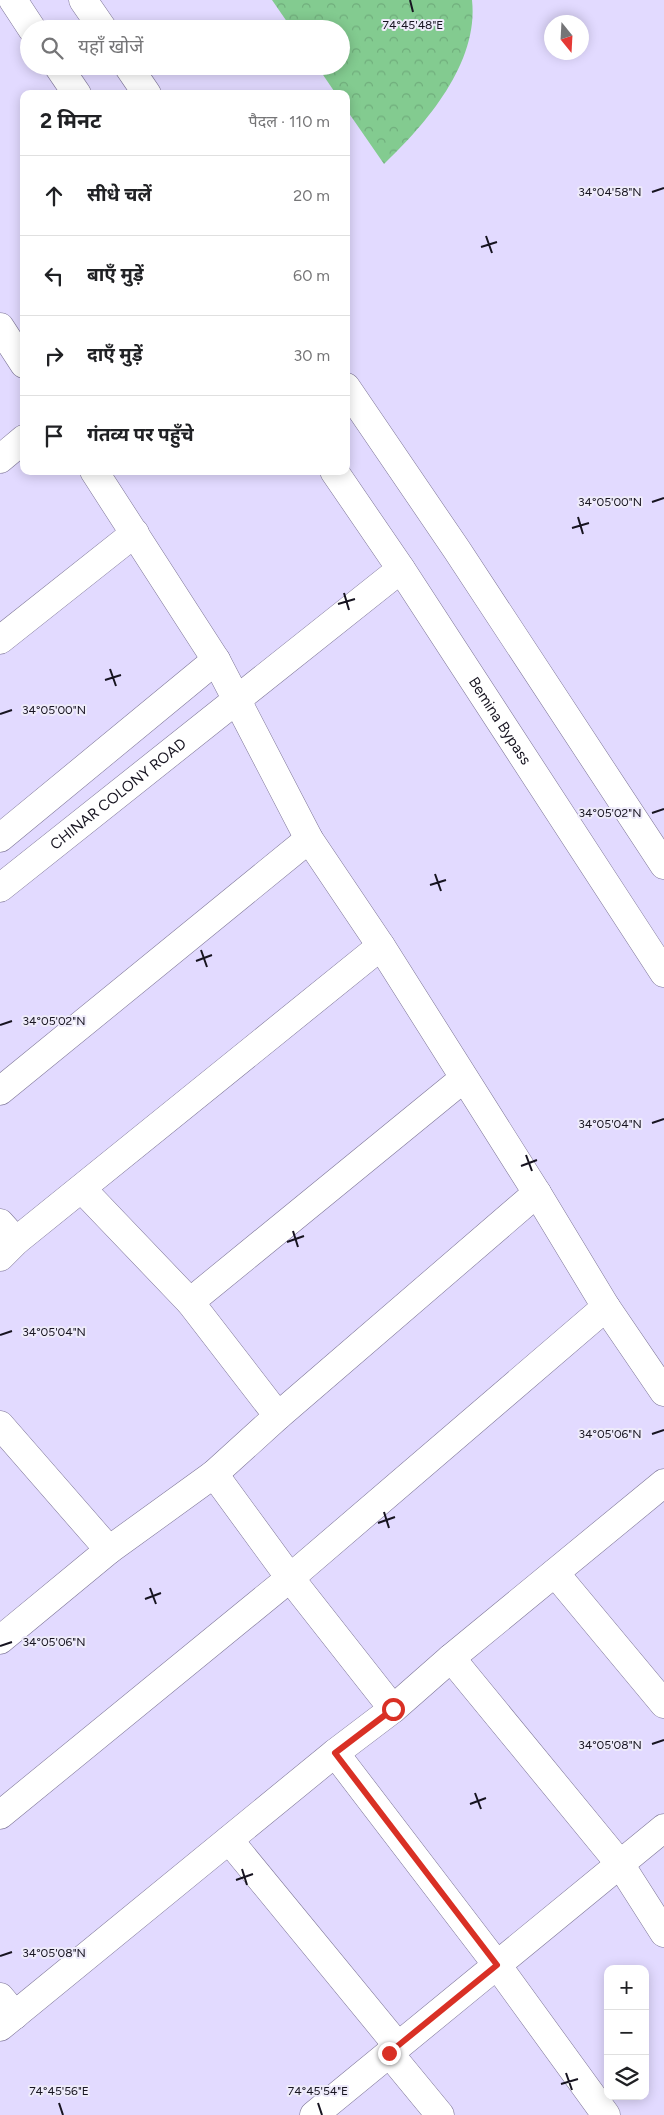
<!DOCTYPE html>
<html lang="hi">
<meta charset="utf-8">
<style>
body{margin:0;font-family:Figtree,"Noto Sans Devanagari",sans-serif;background:#f2f2f2;color:#202124}
.controls{position:absolute;right:15px;bottom:15px;display:grid;overflow:hidden;border-radius:10px;box-shadow:0 2px 12px #0003}
.controls button{width:45px;height:45px;display:grid;place-items:center;padding:0;border:0;border-bottom:1px solid #e0e0e0;background:#fff;color:#202124;font:25px sans-serif}
.compass{position:absolute;left:544px;top:15px;width:45px;height:45px;border-radius:50%;background:#fff;box-shadow:0 2px 12px #0003;rotate:162deg}
.stop{position:absolute;width:15px;height:15px;margin:-11px;border:4px solid #d93025;border-radius:50%;background:#fff}
.stop.end{background:#d93025;border-color:#fff;box-shadow:0 1px 5px #0008}
.list{margin:0;padding:0;list-style:none}
h2{display:flex;justify-content:space-between;align-items:center;height:65px;margin:0;padding:0 20px;font-size:21px}
h2 small{font-size:16px;font-weight:400;color:#757577}
.list li{display:grid;grid-template-columns:32px 1fr auto;gap:15px;align-items:center;box-sizing:border-box;height:80px;padding:0 20px;border-top:1px solid #e0e0e0}
.list b{display:block;font-size:19px;white-space:nowrap}
.list em{font-size:16px;font-style:normal;color:#757577}
.icon{flex:none;width:28px;height:28px;fill:none;stroke:currentColor;stroke-width:2;stroke-linecap:round;stroke-linejoin:round}
.map{position:relative;flex:none;width:664px;height:2115px;overflow:hidden}
.search{position:absolute;background:#fff;box-shadow:0 2px 12px #0003;left:20px;top:20px;width:330px;height:55px;display:flex;align-items:center;gap:12px;box-sizing:border-box;padding:0 18px;border-radius:28px;color:#757577;font-size:19px}
.panel{position:absolute;background:#fff;box-shadow:0 2px 12px #0003;left:20px;top:90px;width:330px;height:385px;border-radius:10px}
.map>svg:first-child{display:block}
</style>
<div class="map">
<svg width="664" height="2115" viewBox="0 0 664 2115">
<defs>
<pattern id="park-crowns" width="20" height="18" patternUnits="userSpaceOnUse" patternTransform="scale(1.25)"><rect width="20" height="18" fill="#83cb90"/><path d="M2 6a3 3 0 1 1 6 0M12 15a3 3 0 1 1 6 0" fill="none" stroke="#70ad7c"/></pattern>
</defs>
<rect width="100%" height="100%" fill="#e2daff"/>
<path fill="url(#park-crowns)" d="M272,0h200c7,63 -46,124 -88,164l-38,-55v-15h-10l-19,-28h24v-37h-49z"/>
<g fill="none" stroke-linecap="round" stroke-linejoin="round">
<g stroke="#7d7596" stroke-width="29">
<g id="minor">
<path d="M0,327l24,37"/>
<path d="M0,459l24,-20"/>
<path d="M94,471l122,189 93,179 72,107 156,247 69,114 58,85"/>
<path d="M0,640l135,-107"/>
<path d="M0,838l216,-178"/>
<path id="s1" d="M0,888l401,-319"/>
<path d="M0,1091l309,-252"/>
<path d="M82,1189l108,113 88,114"/>
<path d="M0,1223l16,18"/>
<path d="M0,1257l16,-16 365,-295"/>
<path d="M190,1302l273,-223"/>
<path d="M0,1425l109,125 105,-76 64,-58 259,-223"/>
<path d="M214,1474l76,104 103,131"/>
<path d="M555,1573l109,131"/>
<path d="M0,1640l109,-90"/>
<path d="M451,1658l169,206 44,69"/>
<path d="M335,1753l162,212 109,150"/>
<path d="M0,1815l290,-237 316,-271"/>
<path d="M229,1840l169,206"/>
<path d="M0,1997l15,18"/>
<path d="M0,2027l335,-274 58,-44 58,-51 213,-175"/>
<path d="M389,2053l51,62"/>
<path d="M314,2115l350,-287"/>
</g>
</g>
<g stroke="#7d7596" stroke-width="29">
<g id="highway">
<path d="M13,0l19,29"/>
<path d="M83,0l20,29"/>
<path d="M58,66l19,28"/>
<path d="M128,66l19,28"/>
<path d="M346,387l111,163 207,315"/>
<path id="s2" d="M334,471l67,98 263,404"/>
</g>
</g>
<use href="#minor" stroke="#fff" stroke-width="28"/>
<use href="#highway" stroke="#fff" stroke-width="28"/>
</g>
<g fill="none" stroke-linecap="round" stroke-linejoin="round">
<path stroke="#d93025" stroke-width="6" d="M389,2053l108,-88 -162,-212 58,-44"/>
</g>
<path fill="none" stroke="#171420" stroke-width="2" d="M410,0l3,12M652,192l12,-4M486,236l6,17M481,247l16,-5M652,502l12,-4M578,517l5,17M572,528l17,-5M344,593l5,17M338,604l17,-5M110,669l6,17M105,680l16,-5M0,714l12,-4M652,813l12,-4M435,874l6,17M430,885l16,-5M201,950l6,17M196,961l16,-6M0,1025l12,-4M652,1123l12,-4M526,1155l6,16M521,1166l16,-6M293,1231l5,16M287,1242l17,-6M0,1335l12,-4M652,1434l12,-4M384,1512l5,16M378,1523l17,-6M150,1588l6,16M145,1599l16,-6M0,1646l12,-4M652,1744l12,-4M475,1793l6,16M470,1804l16,-6M242,1869l5,16M236,1880l17,-6M0,1956l12,-4M566,2073l6,17M561,2084l17,-5M59,2103l4,12M318,2103l4,12"/>
<g text-anchor="middle" stroke-width="4" stroke-linejoin="round" paint-order="stroke">
<g font-size="15" fill="#171420" stroke="#eeebfa">
<text dy="5" stroke="none"><textPath href="#s2" startOffset="300">Bemina Bypass</textPath></text>
<text dy="5" stroke="none"><textPath href="#s1" startOffset="151">CHINAR COLONY ROAD</textPath></text>
</g>
</g>
<g font-size="12" text-anchor="middle" fill="#171420" stroke="#eeebfa" stroke-width="4" stroke-linejoin="round" paint-order="stroke">
<text x="413" y="29">74°45'48"E</text>
<text x="610" y="196">34°04'58"N</text>
<text x="610" y="506">34°05'00"N</text>
<text x="54" y="714">34°05'00"N</text>
<text x="610" y="817">34°05'02"N</text>
<text x="54" y="1025">34°05'02"N</text>
<text x="610" y="1128">34°05'04"N</text>
<text x="54" y="1336">34°05'04"N</text>
<text x="610" y="1438">34°05'06"N</text>
<text x="54" y="1646">34°05'06"N</text>
<text x="610" y="1749">34°05'08"N</text>
<text x="54" y="1957">34°05'08"N</text>
<text x="59" y="2095">74°45'56"E</text>
<text x="318" y="2095">74°45'54"E</text>
</g>
</svg>
<div class="controls">
<button>+</button>
<button>−</button>
<button><svg class="icon" aria-label="layers" viewBox="0 0 24 24"><path d="M12 4l9 5-9 5-9-5zM3 14l9 5 9-5"/></svg></button>
</div>
<svg class="compass" viewBox="-18 -18 36 36"><path d="M0-13l5 13h-10z" fill="#e53935"/><path d="M0 13l5-13h-10z" fill="#757577"/></svg>
<div class="stop" style="left:393px;top:1709px"></div>
<div class="stop end" style="left:389px;top:2053px"></div>
<div class="search"><svg class="icon" aria-label="search" viewBox="0 0 24 24"><circle cx="10" cy="10" r="6"/><path d="M15 15l6 6"/></svg>यहाँ खोजें</div>
<section class="panel">
<h2>2 मिनट<small>पैदल · 110 m</small></h2>
<ul class="list">
<li><svg class="icon" aria-label="ahead" viewBox="0 0 24 24"><path d="M12 20V5M6 11l6-6 6 6"/></svg><div><b>सीधे चलें</b></div><em>20 m</em></li>
<li><svg class="icon" aria-label="left" viewBox="0 0 24 24"><path d="M17 20v-9H6M10 6l-5 5 5 5"/></svg><div><b>बाएँ मुड़ें</b></div><em>60 m</em></li>
<li><svg class="icon" aria-label="right" viewBox="0 0 24 24"><path d="M7 20v-9h11M14 6l5 5-5 5"/></svg><div><b>दाएँ मुड़ें</b></div><em>30 m</em></li>
<li><svg class="icon" aria-label="arrive" viewBox="0 0 24 24"><path d="M6 21V4h12l-3 4 3 4H6"/></svg><div><b>गंतव्य पर पहुँचे</b></div></li>
</ul>
</section>
</div>
